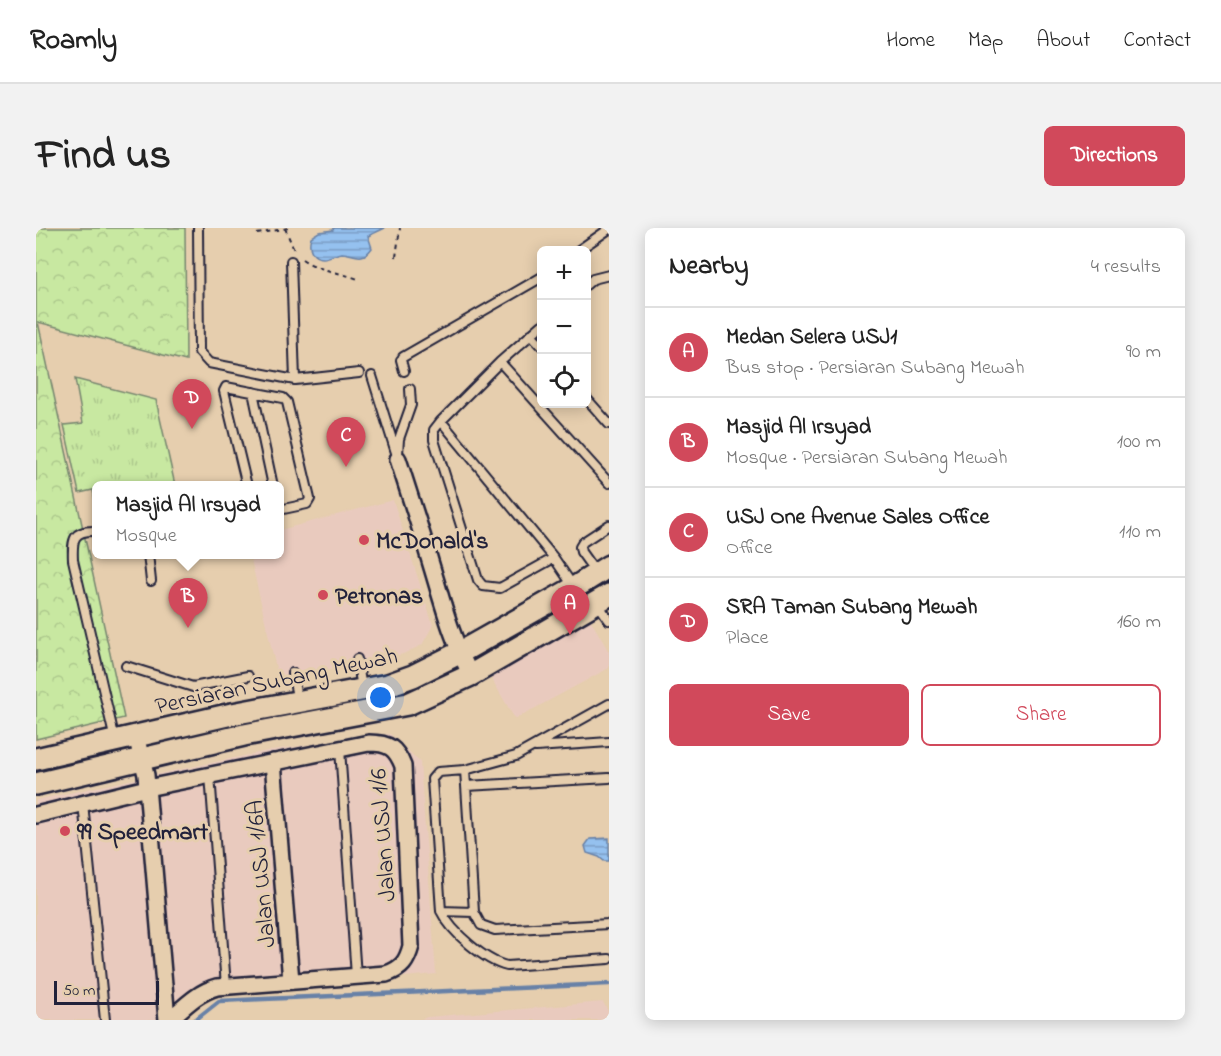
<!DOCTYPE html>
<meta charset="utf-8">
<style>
body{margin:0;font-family:"Indie Flower",sans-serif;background:#f2f2f2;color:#222}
.controls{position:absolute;right:18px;top:18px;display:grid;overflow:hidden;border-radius:9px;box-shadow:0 3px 15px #0003}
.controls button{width:54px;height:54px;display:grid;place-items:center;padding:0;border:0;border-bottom:2px solid #e0e0e0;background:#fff;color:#222;font:30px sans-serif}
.scale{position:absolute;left:18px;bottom:15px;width:105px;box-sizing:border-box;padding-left:6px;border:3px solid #22223b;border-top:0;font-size:16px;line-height:21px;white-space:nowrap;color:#22223b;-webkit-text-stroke:4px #e6ceae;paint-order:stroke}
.you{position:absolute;left:345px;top:470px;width:21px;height:21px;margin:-15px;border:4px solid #fff;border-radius:50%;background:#1a73e8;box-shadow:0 0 0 9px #1a73e833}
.badge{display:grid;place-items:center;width:39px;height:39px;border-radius:50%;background:#d1495b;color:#fff;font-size:20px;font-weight:700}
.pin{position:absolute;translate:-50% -50px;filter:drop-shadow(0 2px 3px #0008)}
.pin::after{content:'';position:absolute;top:32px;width:21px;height:18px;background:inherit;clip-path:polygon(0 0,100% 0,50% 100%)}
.popup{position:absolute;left:56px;top:253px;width:192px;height:78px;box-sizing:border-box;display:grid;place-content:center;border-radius:9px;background:#fff;filter:drop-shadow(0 2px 4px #0005);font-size:20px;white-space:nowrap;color:#767676}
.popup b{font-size:22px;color:#222}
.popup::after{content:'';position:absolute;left:50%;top:100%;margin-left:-12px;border:12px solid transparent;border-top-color:#fff}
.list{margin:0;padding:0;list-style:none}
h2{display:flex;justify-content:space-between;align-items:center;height:78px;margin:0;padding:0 24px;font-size:26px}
h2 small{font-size:20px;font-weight:400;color:#767676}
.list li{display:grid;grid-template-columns:39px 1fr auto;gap:18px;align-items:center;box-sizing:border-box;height:90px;padding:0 24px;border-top:2px solid #e0e0e0}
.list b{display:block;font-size:22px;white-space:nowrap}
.list p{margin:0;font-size:20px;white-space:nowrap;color:#767676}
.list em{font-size:20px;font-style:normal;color:#767676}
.actions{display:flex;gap:12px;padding:18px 24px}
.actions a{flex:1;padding:14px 0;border:2px solid #d1495b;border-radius:9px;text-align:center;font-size:21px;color:#d1495b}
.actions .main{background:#d1495b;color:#fff}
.icon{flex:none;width:33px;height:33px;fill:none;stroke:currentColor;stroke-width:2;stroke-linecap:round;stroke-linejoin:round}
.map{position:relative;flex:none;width:573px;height:792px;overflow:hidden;border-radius:9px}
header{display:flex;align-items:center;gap:36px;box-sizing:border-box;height:84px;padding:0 30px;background:#fff;border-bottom:2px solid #e0e0e0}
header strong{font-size:28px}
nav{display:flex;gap:33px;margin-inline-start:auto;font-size:21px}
.intro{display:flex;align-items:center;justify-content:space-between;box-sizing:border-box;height:144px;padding:0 36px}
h1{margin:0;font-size:42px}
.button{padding:15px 27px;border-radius:9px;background:#d1495b;color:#fff;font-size:21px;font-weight:700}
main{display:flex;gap:36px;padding:0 36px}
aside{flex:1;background:#fff;border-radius:9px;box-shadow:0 3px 15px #0003}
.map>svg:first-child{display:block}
</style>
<header>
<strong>Roamly</strong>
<nav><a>Home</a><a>Map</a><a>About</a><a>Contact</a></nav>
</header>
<div class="intro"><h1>Find us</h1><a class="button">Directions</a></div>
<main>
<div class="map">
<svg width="573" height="792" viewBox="0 0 573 792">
<defs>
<pattern id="grass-tufts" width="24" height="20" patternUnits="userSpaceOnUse" patternTransform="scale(1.5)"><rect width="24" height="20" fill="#c8e8a1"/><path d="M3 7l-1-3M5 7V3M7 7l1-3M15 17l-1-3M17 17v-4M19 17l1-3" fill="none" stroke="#acc78c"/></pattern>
<pattern id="forest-crowns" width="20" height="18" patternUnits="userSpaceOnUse" patternTransform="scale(1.5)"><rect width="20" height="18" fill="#c8e8a1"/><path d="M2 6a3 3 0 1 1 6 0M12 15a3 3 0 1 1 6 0" fill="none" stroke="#acc78c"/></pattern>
<pattern id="water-rules" width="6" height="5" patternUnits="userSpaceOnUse" patternTransform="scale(1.5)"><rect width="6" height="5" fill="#95c1ef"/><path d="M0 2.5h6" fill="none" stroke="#799cc3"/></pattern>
</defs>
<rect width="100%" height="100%" fill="#e6ceae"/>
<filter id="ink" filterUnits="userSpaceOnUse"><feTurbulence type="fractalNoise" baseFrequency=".0167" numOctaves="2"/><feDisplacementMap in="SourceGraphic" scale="12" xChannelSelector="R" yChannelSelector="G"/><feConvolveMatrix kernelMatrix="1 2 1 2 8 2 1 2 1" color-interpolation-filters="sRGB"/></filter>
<g filter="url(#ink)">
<path fill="#e9cabe" d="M357,272l40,125 -11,20 -19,9 -124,27 -29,-126 29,-1 1,-24z
M554,391l19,33v16l-94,51 -25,-43z
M354,506l30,28 16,212 -224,21 -30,25h-146v-220l236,-50z
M567,774l6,11v7h-189l7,-3z"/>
<path fill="url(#grass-tufts)" stroke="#75856e" stroke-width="1.5" d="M39,151l81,21 19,85 -79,1v21l-3,-17 -14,3 -15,-68 19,-2z"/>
<path fill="url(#forest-crowns)" stroke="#75856e" stroke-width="1.5" d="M0,0h149l1,133 -148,-39 86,396 -88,21z"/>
<path fill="url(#water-rules)" stroke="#6781a7" stroke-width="1.5" d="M298,0h51l-17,8 4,12c-11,15 -18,5 -30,5 -7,1 -13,5 -19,5 -12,0 -15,-12 -12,-21l8,-5 14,-2z
M573,610v23h-5l-5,-4 -12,-4 -2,-7 5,-7z"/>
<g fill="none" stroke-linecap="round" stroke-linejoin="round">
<path stroke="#6781a7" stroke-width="4.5" d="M159,792l24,-19 390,-17"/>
<g stroke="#22223b" stroke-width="12">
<path id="service" d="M162,0l1,124 10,11 86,17 64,-7
M543,22l30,-21
M255,33l4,119
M550,57l7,-6 16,-4
M506,97l-42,37 -59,59 -7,9v10l44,140 5,6 17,2 54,-30
M495,106l11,12
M367,129l139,-80
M365,132l3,11
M464,134l109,121
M336,148l26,83
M217,164l20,94
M550,170l23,26
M405,193l113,137 19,28
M362,226l1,-15 12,-34 -1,-16
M211,258l-23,-95 2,-4 57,11 4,4 23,97 -3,5 -28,6
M60,303c-23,-1 -24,8 -23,29l42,180
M112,326l3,27
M560,345l-15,-21 -1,-5 3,-5 26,-17
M562,376l11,16
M321,431l5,29
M90,438l67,21 55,-11
M256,445l6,28
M573,476l-93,52 -51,14 -27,2 -6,7 9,132c10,21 44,50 66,55l102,-7
M500,519l73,-5
M304,521l16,227
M429,542l9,142 7,13 14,5 114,-6
M174,547l16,211
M430,558l143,-8
M47,575l22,217
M405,683l33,1"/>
</g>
<g stroke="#22223b" stroke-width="20">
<path id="minor" d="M362,231c11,34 22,68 32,102 12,39 21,77 41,114
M100,508l10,39 21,245
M237,534l18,219
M0,587l111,-27 222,-45c20,0 27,5 34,23l8,180c-4,15 -9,23 -25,28l-169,13c-19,5 -33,20 -48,33"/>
</g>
<g stroke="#22223b" stroke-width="26">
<path id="secondary" d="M0,531l196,-45 156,-29 25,-9 46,-23 115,-65 35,-22
M0,556l208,-49 164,-31 63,-29 138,-80"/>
</g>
<path stroke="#22223b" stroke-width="2" stroke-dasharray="4.5 4.5" stroke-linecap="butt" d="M249,0l9,22
M221,6l31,-6
M360,29l4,-29
M266,31c15,11 37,13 56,20"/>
<use href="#service" stroke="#e6ceae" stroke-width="8"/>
<use href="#minor" stroke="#e6ceae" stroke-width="15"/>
<use href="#secondary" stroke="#e6ceae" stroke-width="21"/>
</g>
</g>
<g fill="#d1495b" stroke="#e6ceae" stroke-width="2">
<circle cx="328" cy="312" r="6"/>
<circle cx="287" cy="367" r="6"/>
<circle cx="29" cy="603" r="6"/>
</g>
<g text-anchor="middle" stroke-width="6" stroke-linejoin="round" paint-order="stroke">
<g font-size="24" font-weight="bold" fill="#22223b" stroke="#e6ceae" text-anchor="start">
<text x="340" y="320">McDonald's</text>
<text x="299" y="375">Petronas</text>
<text x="41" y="611">99 Speedmart</text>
</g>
<g font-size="24" fill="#22223b" stroke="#e6ceae">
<text transform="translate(240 452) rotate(-12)" y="8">Persiaran Subang Mewah</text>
<text transform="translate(346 607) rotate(-94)" y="8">Jalan USJ 1/6</text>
<text transform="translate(224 646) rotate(-95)" y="8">Jalan USJ 1/6A</text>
</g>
</g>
</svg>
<div class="controls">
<button>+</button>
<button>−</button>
<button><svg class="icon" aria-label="locate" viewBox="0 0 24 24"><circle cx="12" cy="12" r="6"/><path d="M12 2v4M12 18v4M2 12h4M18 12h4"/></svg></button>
</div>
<div class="scale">50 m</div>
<div class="you"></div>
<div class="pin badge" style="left:534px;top:407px">A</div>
<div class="pin badge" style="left:152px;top:400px">B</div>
<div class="popup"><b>Masjid Al Irsyad</b>Mosque</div>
<div class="pin badge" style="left:310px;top:239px">C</div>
<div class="pin badge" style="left:156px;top:201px">D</div>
</div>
<aside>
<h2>Nearby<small>4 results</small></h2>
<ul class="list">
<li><span class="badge">A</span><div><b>Medan Selera USJ1</b><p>Bus stop · Persiaran Subang Mewah</p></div><em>90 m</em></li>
<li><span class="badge">B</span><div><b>Masjid Al Irsyad</b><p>Mosque · Persiaran Subang Mewah</p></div><em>100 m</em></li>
<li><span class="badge">C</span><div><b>USJ One Avenue Sales Office</b><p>Office</p></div><em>110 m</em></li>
<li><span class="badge">D</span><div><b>SRA Taman Subang Mewah</b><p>Place</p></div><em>160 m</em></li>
</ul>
<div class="actions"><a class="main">Save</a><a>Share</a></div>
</aside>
</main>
